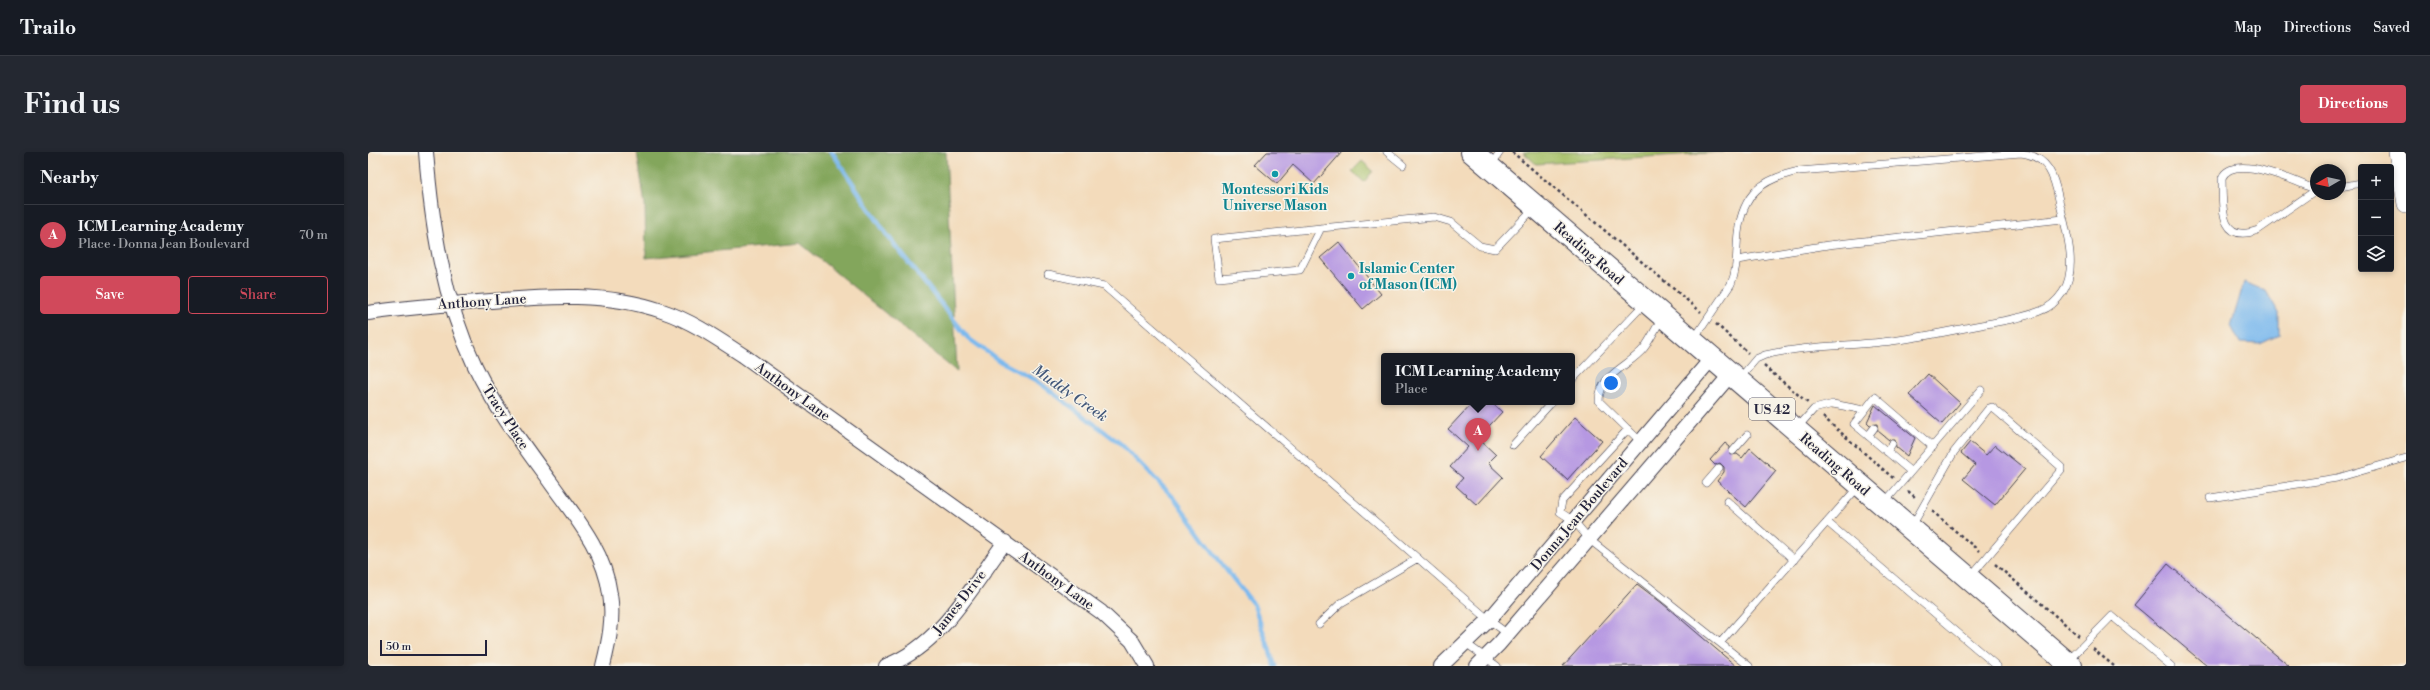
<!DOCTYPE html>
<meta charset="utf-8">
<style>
body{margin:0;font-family:"Libre Bodoni",serif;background:#242831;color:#f1f3f6}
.controls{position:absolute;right:12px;top:12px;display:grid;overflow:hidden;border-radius:4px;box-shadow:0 2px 6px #0003}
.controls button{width:36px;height:36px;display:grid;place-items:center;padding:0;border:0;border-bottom:1px solid #363941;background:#171b24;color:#f1f3f6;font:20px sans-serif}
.compass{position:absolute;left:1942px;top:12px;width:36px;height:36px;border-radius:50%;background:#171b24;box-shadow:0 2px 6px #0003;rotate:261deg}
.scale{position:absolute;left:12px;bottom:10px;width:107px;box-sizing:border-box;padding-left:4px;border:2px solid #22223b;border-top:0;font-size:11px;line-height:14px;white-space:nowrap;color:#22223b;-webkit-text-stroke:3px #f7f3e8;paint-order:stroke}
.you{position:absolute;left:1243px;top:231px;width:14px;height:14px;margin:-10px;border:3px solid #fff;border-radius:50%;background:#1a73e8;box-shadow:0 0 0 6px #1a73e833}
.badge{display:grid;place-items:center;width:26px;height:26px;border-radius:50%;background:#d1495b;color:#fff;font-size:13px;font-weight:700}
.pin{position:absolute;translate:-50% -33px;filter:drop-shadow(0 1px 2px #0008)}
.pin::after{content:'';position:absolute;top:21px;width:14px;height:12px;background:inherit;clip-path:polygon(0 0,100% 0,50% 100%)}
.popup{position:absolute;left:1013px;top:201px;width:194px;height:52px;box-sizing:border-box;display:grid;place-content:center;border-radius:4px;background:#171b24;filter:drop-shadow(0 1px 3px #0005);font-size:13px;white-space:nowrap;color:#9ea1a6}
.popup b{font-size:15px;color:#f1f3f6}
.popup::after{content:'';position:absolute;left:50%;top:100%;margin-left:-8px;border:8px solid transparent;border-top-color:#171b24}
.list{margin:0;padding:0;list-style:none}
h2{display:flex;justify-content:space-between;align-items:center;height:52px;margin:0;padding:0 16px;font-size:17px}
h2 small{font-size:13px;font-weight:400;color:#9ea1a6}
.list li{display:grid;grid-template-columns:26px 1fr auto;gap:12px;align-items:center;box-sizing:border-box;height:60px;padding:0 16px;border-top:1px solid #363941}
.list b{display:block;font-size:15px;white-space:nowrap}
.list p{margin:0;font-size:13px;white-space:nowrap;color:#9ea1a6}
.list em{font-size:13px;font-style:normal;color:#9ea1a6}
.actions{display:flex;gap:8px;padding:12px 16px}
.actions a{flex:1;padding:9px 0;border:1px solid #d1495b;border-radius:4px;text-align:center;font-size:14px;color:#d1495b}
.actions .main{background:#d1495b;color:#fff}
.icon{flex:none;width:22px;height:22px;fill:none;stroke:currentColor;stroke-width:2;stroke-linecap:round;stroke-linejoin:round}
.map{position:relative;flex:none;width:2038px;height:514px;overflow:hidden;border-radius:4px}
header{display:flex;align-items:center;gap:24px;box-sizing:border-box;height:56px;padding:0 20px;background:#171b24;border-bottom:1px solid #363941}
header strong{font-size:19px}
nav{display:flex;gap:22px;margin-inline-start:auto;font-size:14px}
.intro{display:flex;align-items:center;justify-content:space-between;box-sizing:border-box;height:96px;padding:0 24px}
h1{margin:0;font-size:28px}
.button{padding:10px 18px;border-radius:4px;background:#d1495b;color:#fff;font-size:14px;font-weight:700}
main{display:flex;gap:24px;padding:0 24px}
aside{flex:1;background:#171b24;border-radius:4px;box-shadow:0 2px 6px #0003}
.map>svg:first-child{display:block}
</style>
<header>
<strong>Trailo</strong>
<nav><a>Map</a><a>Directions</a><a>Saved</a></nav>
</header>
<div class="intro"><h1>Find us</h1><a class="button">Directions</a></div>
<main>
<aside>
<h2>Nearby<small></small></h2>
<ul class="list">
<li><span class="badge">A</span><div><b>ICM Learning Academy</b><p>Place · Donna Jean Boulevard</p></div><em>70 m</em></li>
</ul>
<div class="actions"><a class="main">Save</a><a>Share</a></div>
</aside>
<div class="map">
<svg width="2038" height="514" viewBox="0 0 2038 514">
<rect width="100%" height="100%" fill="#f7f3e8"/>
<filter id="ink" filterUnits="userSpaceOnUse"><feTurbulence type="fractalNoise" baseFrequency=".025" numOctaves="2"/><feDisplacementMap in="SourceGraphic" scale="8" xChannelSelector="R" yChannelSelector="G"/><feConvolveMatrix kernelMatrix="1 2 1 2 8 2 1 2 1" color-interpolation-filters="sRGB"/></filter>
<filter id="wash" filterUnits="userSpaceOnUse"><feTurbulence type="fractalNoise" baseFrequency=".012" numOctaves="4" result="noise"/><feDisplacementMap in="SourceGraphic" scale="16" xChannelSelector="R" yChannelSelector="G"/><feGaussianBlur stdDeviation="0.9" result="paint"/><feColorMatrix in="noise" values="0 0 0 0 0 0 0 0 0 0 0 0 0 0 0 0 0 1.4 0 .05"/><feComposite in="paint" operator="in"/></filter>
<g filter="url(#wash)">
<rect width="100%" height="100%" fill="#f3dbbb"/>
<path fill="#a4bf66" stroke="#637050" d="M1155,0h201l-188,12z
M994,9l11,10 -9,11 -12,-11z"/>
<path fill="#83a65b" stroke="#52644b" d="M269,0h309l11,220 -157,-129 -154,15 -1,-53z"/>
<path fill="#7bb9ee" stroke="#4e6e94" d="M1876,130l22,9 13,22v22l-19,9 -20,-1 -9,-17z"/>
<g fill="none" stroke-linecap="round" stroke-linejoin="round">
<path stroke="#7bb9ee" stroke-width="4.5" d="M464,0l55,83 81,103 33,24 36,19 84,63 54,55 49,68 30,38 21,61"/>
</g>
<g id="blocks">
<path fill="#b698e2" d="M899,0h75l-28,32 -21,-19 -16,19 -22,-19z
M971,90l42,52 -18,15 -43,-51z
M1560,222l32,29 -18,21 -33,-29z
M1105,250h18l11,10 -24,26 18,17 -8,8 15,14 -26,28 -21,-19 7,-8 -13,-11 18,-20 -20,-18z
M1507,253l40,33 -8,18 -11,-9 -1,-7h-6l-11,-9 -1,-7 -7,1 -3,-3z
M1207,265l27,24 -35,39 -26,-24z
M1602,290l16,13 9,-10 30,24 -30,36 -32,-26 12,-14 -14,-12z
M1357,291l5,4v8l7,-1 5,4 8,-10 26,23 -30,36 -29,-26 7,-9v-5l-4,-4 -5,2 -5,-5z
M1800,412l121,102h-82l-73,-61z
M1269,432l25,19 74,63h-173z"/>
</g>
</g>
<g filter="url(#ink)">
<use href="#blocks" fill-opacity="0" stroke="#413e4e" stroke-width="1"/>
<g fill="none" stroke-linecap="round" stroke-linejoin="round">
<g stroke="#413e4e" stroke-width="8">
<path id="service" d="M1019,0l16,13
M1123,13l9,-13
M1972,35l21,-4
M1948,38l-58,40c-40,15 -35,-25 -36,-52 11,-26 76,4 94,12
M953,76l-21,42 -81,8 -5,-39 107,-11 113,-11 17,5 29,24 15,3 39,-41
M1369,108l91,-15 235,-26
M680,122l56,12 385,334 19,14
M1326,187l37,-55c7,-16 5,-33 7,-51 5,-40 24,-54 61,-62l222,-18c28,4 33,23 38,47 6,27 20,67 4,92 -6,9 -14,16 -23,19 -19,8 -40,10 -59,14 -33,6 -66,14 -99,17 -38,4 -79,4 -117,13l-9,4 -16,19
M1204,228l73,-77
M1429,276l17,-19 19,-5 31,6
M1260,277l-66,72 -2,11 14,9 16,19 159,126
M1500,284l6,-8
M1273,290l-42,-41c0,-27 31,-35 45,-53 7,-9 12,-21 18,-30
M1145,293l39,-43
M1365,299l14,-16
M1519,300l5,-8
M1542,319l-56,-47 21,-27 58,50
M1338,331l13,-15
M1842,346l127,-20 69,-20
M1359,349l67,59
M1516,351l97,-113
M1459,370l170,144
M1544,374l42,-74 35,-44 3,-1 69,60v3l-91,107
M951,472l22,-21 77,-45
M1352,491l139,-157
M1099,492l30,22
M1700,509l44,-45 59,50"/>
</g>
<g stroke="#413e4e" stroke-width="16">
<path id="minor" d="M58,0c6,75 17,146 49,214 20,42 49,80 76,117 25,35 53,67 59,111 4,24 -1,48 -7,72
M0,161c41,-6 82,-9 123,-12 58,-5 115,-9 171,10 30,10 56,28 82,45l357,256 31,29 15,25
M518,514c55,-21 85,-78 119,-124
M1073,514l48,-46 223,-262
M1109,514l22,-22 232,-270"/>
</g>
<g stroke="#413e4e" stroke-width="18">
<path id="tertiary" d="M2029,0l9,52"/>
</g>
<g stroke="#413e4e" stroke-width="24">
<path id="primary" d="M1104,0l599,514"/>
</g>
<path stroke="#413e4e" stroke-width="2.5" stroke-dasharray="3 3" stroke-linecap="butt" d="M1144,0l189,160
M1348,172l32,29
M1396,214l44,37
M1455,265l70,61
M1540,339l8,7
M1564,359l47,40
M1627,412l84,72
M1725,497l21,17"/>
<use href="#service" stroke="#fff" stroke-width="7"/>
<use href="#minor" stroke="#fff" stroke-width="14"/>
<use href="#tertiary" stroke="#fff" stroke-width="17"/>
<use href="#primary" stroke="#fff" stroke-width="22"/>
</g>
</g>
<g fill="#0f9aa8" stroke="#f7f3e8" stroke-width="1.5">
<circle cx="907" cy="22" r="4"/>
<circle cx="983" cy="124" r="4"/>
</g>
<g text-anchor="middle" stroke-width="3" stroke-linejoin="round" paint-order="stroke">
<rect fill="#f7f3e8" stroke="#62616f" stroke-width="1" x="1381" y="246" width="46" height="22" rx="3"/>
<g font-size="13" font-weight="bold" fill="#22223b">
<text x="1404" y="262">US 42</text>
</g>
<g font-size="14" font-weight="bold" fill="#0d838f" stroke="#f7f3e8">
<text x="907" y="42">Montessori Kids<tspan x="907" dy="16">Universe Mason</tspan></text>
<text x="991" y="121" text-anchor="start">Islamic Center<tspan x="991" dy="16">of Mason (ICM)</tspan></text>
</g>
<g font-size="14" fill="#22223b" stroke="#f7f3e8">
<text transform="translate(1221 101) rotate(41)" y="5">Reading Road</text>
<text transform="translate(114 149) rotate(-4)" y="5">Anthony Lane</text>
<text transform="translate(425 239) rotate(36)" y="5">Anthony Lane</text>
<text transform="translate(138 265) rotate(57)" y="5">Tracy Place</text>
<text transform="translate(1467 312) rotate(41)" y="5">Reading Road</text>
<text transform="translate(1211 362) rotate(-50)" y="5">Donna Jean Boulevard</text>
<text transform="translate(689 428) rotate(36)" y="5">Anthony Lane</text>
<text transform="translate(591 450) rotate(-52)" y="5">James Drive</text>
</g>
<g font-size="15" font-style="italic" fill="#41577a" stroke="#f7f3e8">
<text transform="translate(702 241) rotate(35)" y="5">Muddy Creek</text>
</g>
</g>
</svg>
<div class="controls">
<button>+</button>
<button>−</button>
<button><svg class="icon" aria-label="layers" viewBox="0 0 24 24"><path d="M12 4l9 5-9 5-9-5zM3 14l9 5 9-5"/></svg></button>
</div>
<svg class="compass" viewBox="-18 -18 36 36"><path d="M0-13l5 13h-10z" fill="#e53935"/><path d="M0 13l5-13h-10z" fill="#9ea1a6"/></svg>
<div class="scale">50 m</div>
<div class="you"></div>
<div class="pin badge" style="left:1110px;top:299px">A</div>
<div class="popup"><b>ICM Learning Academy</b>Place</div>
</div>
</main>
